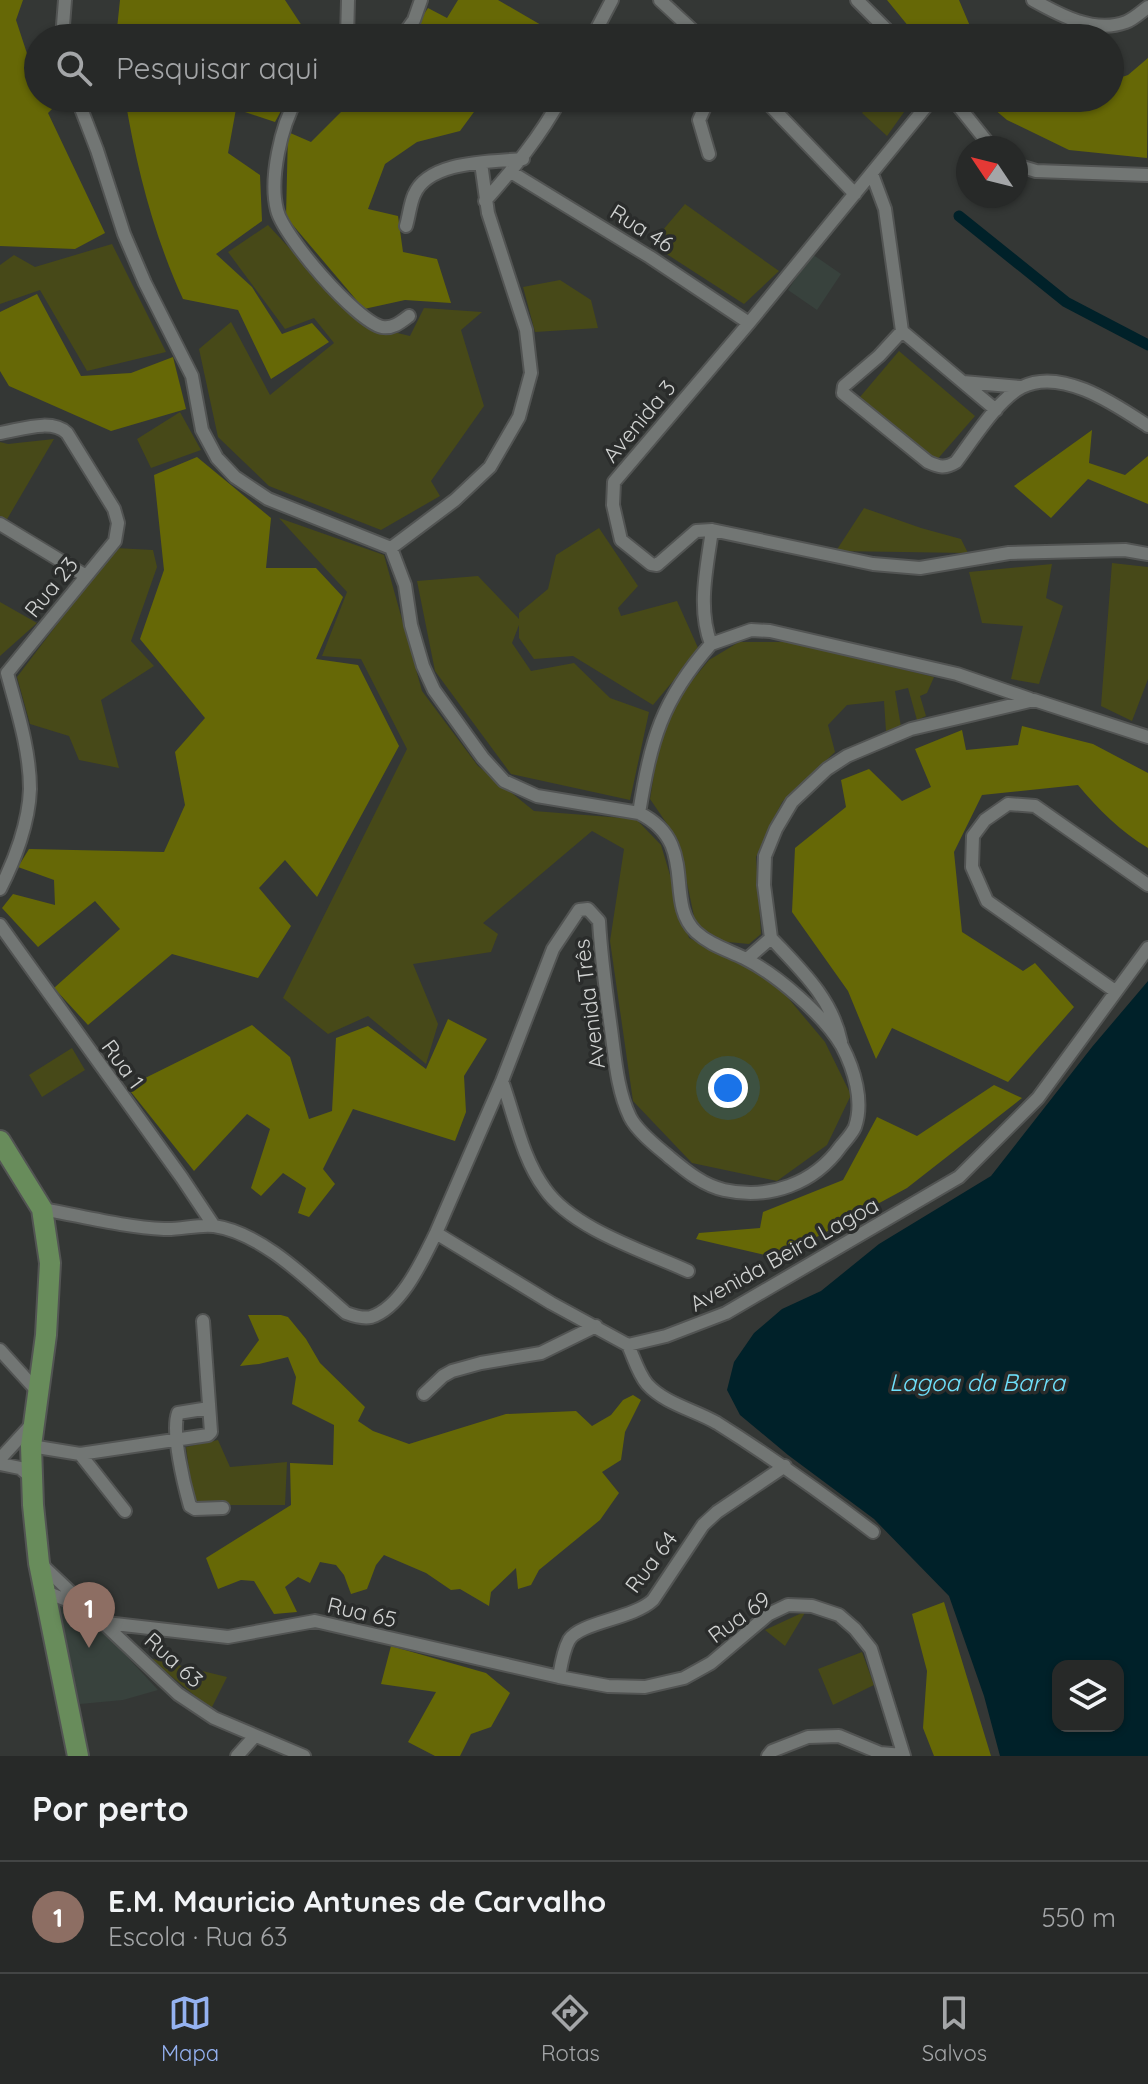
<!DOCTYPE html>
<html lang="pt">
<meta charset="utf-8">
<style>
body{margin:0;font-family:Quicksand,sans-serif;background:#333534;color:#f1f3f6}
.controls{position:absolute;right:24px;bottom:24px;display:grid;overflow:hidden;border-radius:16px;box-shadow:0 2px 6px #0004}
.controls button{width:72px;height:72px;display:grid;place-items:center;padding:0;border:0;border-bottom:2px solid #434545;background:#272928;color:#f1f3f6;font:40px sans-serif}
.compass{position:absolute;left:956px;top:136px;width:72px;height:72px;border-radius:50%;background:#272928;box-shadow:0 2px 6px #0004;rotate:305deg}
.you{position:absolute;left:728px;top:1088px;width:28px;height:28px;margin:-20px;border:6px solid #fff;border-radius:50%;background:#1a73e8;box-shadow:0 0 0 12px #1a73e833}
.badge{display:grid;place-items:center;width:52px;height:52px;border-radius:50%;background:#95b2f1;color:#fff;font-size:26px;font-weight:700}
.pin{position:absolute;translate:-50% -66px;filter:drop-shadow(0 2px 4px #0008)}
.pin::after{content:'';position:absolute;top:42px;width:28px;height:24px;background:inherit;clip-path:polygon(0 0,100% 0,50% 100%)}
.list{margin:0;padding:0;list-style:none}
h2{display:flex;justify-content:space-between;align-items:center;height:104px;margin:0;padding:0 32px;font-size:34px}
h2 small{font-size:26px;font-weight:400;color:#a4a6a8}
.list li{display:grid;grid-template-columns:52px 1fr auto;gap:24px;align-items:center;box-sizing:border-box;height:112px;padding:0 32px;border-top:2px solid #434545}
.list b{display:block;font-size:30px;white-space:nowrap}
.list p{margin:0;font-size:26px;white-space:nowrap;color:#a4a6a8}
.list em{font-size:26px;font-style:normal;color:#a4a6a8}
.icon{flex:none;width:44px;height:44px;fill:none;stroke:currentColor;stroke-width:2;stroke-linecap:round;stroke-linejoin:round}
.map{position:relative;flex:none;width:1148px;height:1756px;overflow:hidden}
.search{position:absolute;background:#272928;box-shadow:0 2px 6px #0004;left:24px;right:24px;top:24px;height:88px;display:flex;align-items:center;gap:20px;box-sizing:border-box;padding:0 28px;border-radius:44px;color:#a4a6a8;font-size:30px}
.sheet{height:216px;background:#272928}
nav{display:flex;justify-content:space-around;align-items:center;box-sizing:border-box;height:112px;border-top:2px solid #434545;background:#272928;font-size:22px;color:#a4a6a8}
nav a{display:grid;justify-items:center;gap:4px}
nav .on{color:#95b2f1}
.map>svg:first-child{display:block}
</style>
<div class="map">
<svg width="1148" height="1756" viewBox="0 0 1148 1756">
<rect width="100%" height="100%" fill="#343735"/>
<path fill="#38423d" d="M812,254l29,20 -24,36 -29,-20z
M58,1606l24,2 76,82 -35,10 -43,4 -20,-75z"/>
<path fill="#474918" d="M875,98h39l-27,38 -25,-23z
M685,204l94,67 -35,33 -93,-60z
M268,225l92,99 50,12 14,-28 58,4 -21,18 23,76 -53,75 9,15 -59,34 -112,-44 -51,-49 -19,-88 32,-27 39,73 64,-52 -20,-25 -29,11 -57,-77z
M112,244l54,108 -79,19 -47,-81 -40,14v-39l14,-10 21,12z
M560,280l31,20 7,28 -63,4 -12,-45z
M899,351l76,65 -40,46 -75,-65z
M180,412l21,38 -50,18 -14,-29z
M54,439l-48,82 -6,-4v-75l8,2z
M864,508l57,20 40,11 7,14 -132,-2z
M279,518l105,37 38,136 56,75 56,45 102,8 25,26 28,93 79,36 57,68 26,53 -24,50 -50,36 -85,-18 -59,-62 -23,-160 14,-92 -32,-18 -109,92 15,11 -7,18 -78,12 25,60 -12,40 -58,-48 -40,18 -45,-36 124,-249 -46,-90 -39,-3 25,-64z
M599,528l39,58 -20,22 3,8 56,-15 22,49 -46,55 -80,-49 -39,3 -15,-21v-13l-7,18 19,28 43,-8 36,35 39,14 -19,88 -119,-26 -76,-103 -18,-90 61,-5 41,43v-6l29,-24 8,-34z
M115,548l38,2 4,17 -26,74 23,25 -53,34 18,68 -40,-8 -10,-24 -39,-12 -13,-47z
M1112,563l36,4v112l-16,42 -31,-15z
M1052,564l-6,34 17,8 -24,78 -28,-5 12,-53 -41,-3 -13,-51z
M0,602l37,21 -37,33z
M739,642h50l145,35 -7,16 -7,3 6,20 -9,4 -9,-32 -13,3 6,36 -15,4 -2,-30 -37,4 -19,20 7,27 -53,50 -26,55 5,77 -12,10 -32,-3 -22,-20 -17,-81 -28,-41 11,-68 16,-32 32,-39z
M72,1048l13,22 -43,27 -13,-22z
M218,1440l12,27 57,-5 -2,43h-91l-8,-58z
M806,1611l-21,35 -20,-16z
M862,1652l12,33 -41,20 -15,-36z
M149,1658l78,19 -16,32z"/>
<path fill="#666806" d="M0,0h23l-7,20 22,67v11h25l-15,15 57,120 -30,16 -75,-3z
M120,0h165l21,32 -4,6h-186z
M458,0h40l62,36 -152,2 20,-30 19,10z
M887,0h72l16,38h-57z
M1148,58l-1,100 -78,-8 -62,-30 -26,-22h129v-17l18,-6z
M125,98h163l-13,24 -39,-13 -8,44 32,22 2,46 -46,33 36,33 30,47 30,-11 17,19 -58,37 -33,-69 -55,-11c-29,-63 -47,-133 -58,-201z
M355,98h136l-9,3 -22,30 -43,11 -32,22 -17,45 30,7 5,36 34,7 14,44 -46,-3 -41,9 -78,-92 2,-85 23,10z
M37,294l44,82 50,-3 42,-16 13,52 -75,22 -102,-45 -9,-15v-59z
M1092,430l-3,33 36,12 23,-19v48l-60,-25 -37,39 -37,-32z
M197,457l74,61 -5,50h50l27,29 -27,62 42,6 41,81 -82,151 -32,-37 -26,28 32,38 -33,52 -86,-24 -84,71 -34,-37 66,-59 -25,-28 -57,46 -36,-39 11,-14 42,11 -1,-25 -36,-13 11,-18 135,3 21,-47 -10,-53 30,-34 -65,-79 24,-69 -10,-95z
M1022,726l71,18 55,29v75c-28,-17 -49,-38 -70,-63l-96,10 -28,57 8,80 61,39 12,-8 39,44 -66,75 -116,-54 -16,31 -28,-68 -56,-79 3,-64 51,-41 -5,-27 28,-11 33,32 29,-14 -16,-38 47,-19 4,20 52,-5z
M448,1019l39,20 -23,37 2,36 -11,29 -102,-32 -30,60 12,15 -26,33 -11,-4 8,-25 -23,-15 -22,23 -10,-8 19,-59 -23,-15 -53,57 -67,-84 125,-62 38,32 19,62 23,-8 4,-73 32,-12 58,43z
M994,1085l28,13 -115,90 -129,70 -82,-19 3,-6 61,-5 3,-16 80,-32 34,-63 40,19z
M248,1315h33l7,2 18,22 14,24 45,44 -7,14 15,10 36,13 97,-30 70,-3 16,15 19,-11 12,-15 10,-5 8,5 -16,32 -4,28 -19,12 17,21 -19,27 -61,50 -8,15 -13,4 -2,-21 -25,24 -2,14 -29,-17 -9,1 -25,-17 -42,-18 -8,10 -9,24 -16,5 -7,-19 -8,-10 -16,-3 -10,21 -12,-6 -13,10 12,25 -23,2 -20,-33 -13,-1 -23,9 -12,-31 85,-53 -1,-42 43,2 1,-40 -42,-21 4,-27 -8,-20 -29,7 -19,2 19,-26z
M944,1602l47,154h-57l-11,-28 4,-57 -15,-57z
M391,1646l95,27 24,20 -19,34 -20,7 -11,22h-25l-27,-14 28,-50 -55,-8z"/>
<path fill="#002129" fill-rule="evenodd" d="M1148,981v775h-148l-16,-60 -35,-100 -75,-77 -86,-64 -48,-40 -13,-25 7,-28 20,-29 28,-24 39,-18 58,-47 112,-68 101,-129zM1058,1666h60v60h-60z"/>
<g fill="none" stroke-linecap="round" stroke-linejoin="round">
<path stroke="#002129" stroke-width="11" d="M959,216l107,86 82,43"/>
<g stroke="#525453" stroke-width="16">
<path id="street" d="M660,0l41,38
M857,0l38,38
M1033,0c27,15 61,34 93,22 8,-3 15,-10 22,-15
M62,38l3,-38
M347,38l1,-38
M401,38l13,-18 7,-20
M592,38l20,-38
M77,98l20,52 27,84 21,49 47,93 10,54 15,28 18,19 33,22 123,49 14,37 6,40 12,41 11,24 49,68 21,23 33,15 102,17c61,30 24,88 57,119 14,13 32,18 48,26 32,16 80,57 98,88 12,23 22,55 13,81 -3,7 -10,14 -14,19 -27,38 -72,54 -117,44 -22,-5 -39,-20 -56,-34 -12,-10 -31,-25 -38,-39 -13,-27 -15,-59 -19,-88 -5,-36 -10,-72 -12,-108l-11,-12 -9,1 -26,39 -51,132 -66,152
M297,98c-16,28 -28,81 -20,112 6,26 79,111 105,117 11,2 19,-5 27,-11
M709,98l-10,22 10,34
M763,98l92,96
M933,98l-184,225 -135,159 -1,23 8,35 30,24 6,1 39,-34 16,-1 161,34 47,4 89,-15 116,-3 23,4
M952,98l40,50
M1016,165l20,6 112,4
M511,172l139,85 99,66
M872,174l13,35 17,122 -23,25 -35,30 -1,7 85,69c11,5 17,7 28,0 16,-21 42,-63 66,-75 40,-20 94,18 126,39
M485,201c29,-33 55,-64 76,-103
M406,226c3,-10 4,-22 8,-31 14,-35 78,-33 109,-36
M902,331l94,79
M963,382l57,5
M0,433c20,-3 51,-15 67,0l47,76 4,14 -3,18 -108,132c10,37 23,77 23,116 -1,33 -15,71 -30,100
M0,524l86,52
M712,530c-5,37 -15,78 -1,114l40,-14 19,1 187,43 73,25
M391,548l64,-48 35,-33 29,-50 12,-44 -5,-43 -38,-117 -7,-50
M639,813c12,-73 22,-112 72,-169
M0,925l182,253 32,48
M771,938c29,31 61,60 70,104
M747,959l24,-21 -7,-53 1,-29 11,-27 16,-27 35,-33 20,-13 64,-27 123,-29 114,37
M1115,991l-128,-90 -15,-34 1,-31 12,-16 23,-16 27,2 113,79
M502,1081c13,36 20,77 43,108 28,40 99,62 143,82
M42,1209c40,7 81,18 122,20 16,1 34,-5 50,-3 49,7 97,57 132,87 8,3 17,6 25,4 31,-10 52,-58 65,-84l115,70 77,42 38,-9 60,-23 233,-136 79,-79 110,-150
M628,1345c6,13 10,28 19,39 18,20 48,26 70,39 54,34 105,70 156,109
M0,1350l38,42
M424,1394l19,-18 9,-5 29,-8 60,-10 55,-27
M209,1408l-31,5c-7,19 6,72 12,93l5,3 28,-1
M31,1446l49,8 128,-19 3,-3 -8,-111
M80,1454l45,57
M0,1459l32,-35
M0,1464l20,4 13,11
M42,1565l136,129 36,24 90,38
M46,1592l36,14
M106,1623l122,14 87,-16 244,56 49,9 37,1 39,-9 27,-15 58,-49 19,-9 24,1 27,9 16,14 16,20 33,107
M559,1677c2,-12 4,-26 10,-37 11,-18 64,-21 84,-40l50,-75 14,-13 68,-46
M237,1756l17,-19
M768,1756l4,-5 36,-14 31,-1 41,17 23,2"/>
</g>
<g stroke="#525453" stroke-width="24">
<path id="primary" d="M0,1141l42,68 8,54 -4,72 -15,111 2,59 6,58 39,193"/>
</g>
<use href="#street" stroke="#727674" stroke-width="12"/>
<use href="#primary" stroke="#688c5b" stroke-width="20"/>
</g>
<g text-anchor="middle" stroke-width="7" stroke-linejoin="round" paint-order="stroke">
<g font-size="22" fill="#d1d3d2" stroke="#2a2c2b">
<text transform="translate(642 228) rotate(32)" y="8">Rua 46</text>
<text transform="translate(639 421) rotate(-50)" y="8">Avenida 3</text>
<text transform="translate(51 587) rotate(-51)" y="8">Rua 23</text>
<text transform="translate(589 1004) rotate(-97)" y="8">Avenida Três</text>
<text transform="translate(123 1064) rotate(54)" y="8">Rua 1</text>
<text transform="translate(784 1254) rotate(-29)" y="8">Avenida Beira Lagoa</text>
<text transform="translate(651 1562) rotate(-53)" y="8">Rua 64</text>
<text transform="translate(362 1612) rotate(13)" y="8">Rua 65</text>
<text transform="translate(739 1617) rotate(-36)" y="8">Rua 69</text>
<text transform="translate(174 1660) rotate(42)" y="8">Rua 63</text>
</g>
<g font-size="24" font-style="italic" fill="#6fe1fc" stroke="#2a2c2b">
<text x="977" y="1391">Lagoa da Barra</text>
</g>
</g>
</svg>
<div class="controls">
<button><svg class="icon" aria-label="layers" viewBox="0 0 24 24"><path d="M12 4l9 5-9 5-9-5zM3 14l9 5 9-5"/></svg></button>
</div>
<svg class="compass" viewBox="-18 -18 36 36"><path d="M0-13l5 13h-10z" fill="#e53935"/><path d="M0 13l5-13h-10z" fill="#a4a6a8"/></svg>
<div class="you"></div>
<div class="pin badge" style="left:89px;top:1648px;background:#8d6e63">1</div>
<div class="search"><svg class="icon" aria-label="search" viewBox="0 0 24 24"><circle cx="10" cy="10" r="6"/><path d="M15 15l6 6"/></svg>Pesquisar aqui</div>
</div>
<section class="sheet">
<h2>Por perto<small></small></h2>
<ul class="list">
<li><span class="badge" style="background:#8d6e63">1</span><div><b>E.M. Mauricio Antunes de Carvalho</b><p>Escola · Rua 63</p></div><em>550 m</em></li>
</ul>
</section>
<nav>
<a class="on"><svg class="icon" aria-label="map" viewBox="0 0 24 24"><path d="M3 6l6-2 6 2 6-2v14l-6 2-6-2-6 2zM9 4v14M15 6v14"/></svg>Mapa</a>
<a><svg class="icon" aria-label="directions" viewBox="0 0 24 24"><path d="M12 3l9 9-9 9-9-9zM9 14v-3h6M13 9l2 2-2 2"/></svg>Rotas</a>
<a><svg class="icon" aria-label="saved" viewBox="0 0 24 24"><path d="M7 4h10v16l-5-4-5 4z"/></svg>Salvos</a>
</nav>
